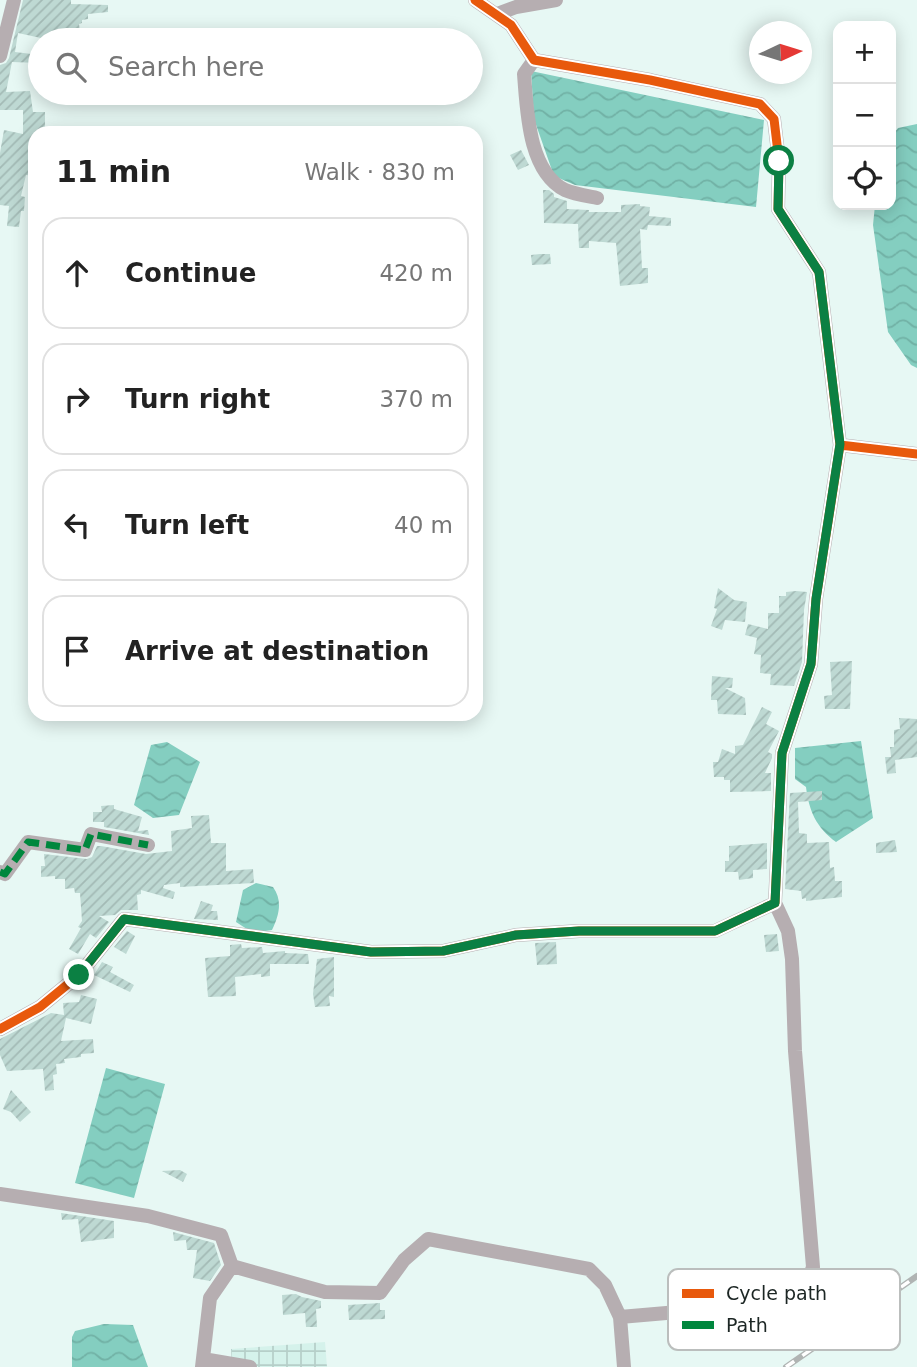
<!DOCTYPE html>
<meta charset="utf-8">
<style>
body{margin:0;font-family:"DejaVu Sans",sans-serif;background:#f6f6f6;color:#222}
.controls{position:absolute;right:21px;top:21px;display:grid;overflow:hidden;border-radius:14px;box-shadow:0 4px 18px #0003}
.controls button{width:63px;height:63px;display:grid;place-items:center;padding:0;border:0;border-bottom:2px solid #e0e0e0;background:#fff;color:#222;font:35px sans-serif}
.compass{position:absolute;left:749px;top:21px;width:63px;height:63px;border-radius:50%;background:#fff;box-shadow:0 4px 18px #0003;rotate:86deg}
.stop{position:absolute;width:21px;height:21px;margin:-16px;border:5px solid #0b8043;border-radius:50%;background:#fff}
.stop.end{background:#0b8043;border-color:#fff;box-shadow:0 2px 7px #0008}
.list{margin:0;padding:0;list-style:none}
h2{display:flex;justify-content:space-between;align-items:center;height:91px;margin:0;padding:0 28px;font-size:30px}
h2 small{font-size:23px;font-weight:400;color:#767676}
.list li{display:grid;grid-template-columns:46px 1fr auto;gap:21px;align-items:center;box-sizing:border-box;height:112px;margin:0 14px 14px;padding:0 14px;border:2px solid #e0e0e0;border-radius:21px}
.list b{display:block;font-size:26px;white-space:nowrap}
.list em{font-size:23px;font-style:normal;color:#767676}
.icon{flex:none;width:38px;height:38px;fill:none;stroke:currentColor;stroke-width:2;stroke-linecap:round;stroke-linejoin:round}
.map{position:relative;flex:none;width:917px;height:1367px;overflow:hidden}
.search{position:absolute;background:#fff;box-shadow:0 4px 18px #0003;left:28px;top:28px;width:455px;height:77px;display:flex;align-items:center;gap:18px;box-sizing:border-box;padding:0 24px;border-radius:38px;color:#767676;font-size:26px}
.panel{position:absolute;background:#fff;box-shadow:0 4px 18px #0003;left:28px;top:126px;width:455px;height:595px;border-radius:21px}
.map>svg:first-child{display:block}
</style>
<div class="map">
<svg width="917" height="1367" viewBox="0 0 917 1367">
<defs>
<pattern id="industrial-grid" width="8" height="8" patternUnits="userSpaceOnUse" patternTransform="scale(1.75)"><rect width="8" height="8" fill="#d5f2eb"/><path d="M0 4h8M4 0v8" fill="none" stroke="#b6cfc9"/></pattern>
<pattern id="water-waves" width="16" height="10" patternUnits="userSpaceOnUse" patternTransform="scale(1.75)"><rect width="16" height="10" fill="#84cec0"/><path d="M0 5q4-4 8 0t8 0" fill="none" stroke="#71b1a5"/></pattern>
<pattern id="building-hatch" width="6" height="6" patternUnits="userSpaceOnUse" patternTransform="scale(1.75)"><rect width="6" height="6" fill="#bed9d3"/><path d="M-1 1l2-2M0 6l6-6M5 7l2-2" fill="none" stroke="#a3bab5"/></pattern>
</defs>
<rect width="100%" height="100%" fill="#e7f8f4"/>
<path fill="url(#industrial-grid)" d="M325,1342l2,25h-95l-1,-18z"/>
<path fill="url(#water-waves)" d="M531,71l233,49 -8,87 -181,-22 -21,-9 -20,-57z
M917,124v244l-6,-3 -23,-33 -15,-107 2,-20h16v-68l7,-9z
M861,741l12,77 -37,24c-20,-15 -27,-31 -30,-55l-11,-8v-31z
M167,742l33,20 -21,53 -26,3 -19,-13 17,-60z
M256,883l17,4c10,14 6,28 -1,43l-19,3 -17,-11 7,-32z
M106,1068l59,16 -31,114 -59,-15z
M104,1324l29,1 15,42h-76v-30l3,-6z"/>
<path fill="url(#building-hatch)" d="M23,0h48v4l37,1v7l-20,2v5l-6,1v3l-3,1 1,7 -14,1 1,8h-17l-32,-7 -3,19 25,3v8l-28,-1 -6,30 24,-1 3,21h12v21h-10v43l-9,-1 -5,21 4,1 -1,14h-3l-2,16 -12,-1 2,-20 -9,-1v-52l4,-23 19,4v-24h-23v-45l6,-2 3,-5z
M521,150l8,15 -11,5 -8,-15z
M543,190h6l5,4v3l13,4v8l22,1v2h32v-7l19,-1v2l10,1 -1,9 22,2v8l-23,-1 -1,5 -7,-1 2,39h6v15l-28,3 -4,-43 -27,-2v7h-10l-1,-24 -34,-1z
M540,254h10l1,10 -19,1 -1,-10z
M718,588l16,12 13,2 -2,20 -20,-2 -3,10 -11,-4 6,-17 -3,-1z
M796,591l11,1 -3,18 -2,52 -8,24 -24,-1 1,-11 -11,-1 1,-18 -7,-1 3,-16 -12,-3 3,-11 20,5v-16h11v-17h7v-4z
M852,661l-2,48h-25l-1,-13 8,-1 -2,-33z
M712,676l21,2 -1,10h-7l20,10 1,17 -28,-1 -1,-14h-6z
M762,707l10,5 -6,12 13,7 -11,21 4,2v4l-7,15h6v18l-41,1v-12h-6v-3h-10l-1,-15h5l4,-13 13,5v-8l8,-1z
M899,718l18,1v38l-22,3 1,13 -9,1 -2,-17h6l-1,-10h4v-17l6,-1z
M822,791v9l-24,2 1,31 8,1v9l22,-1 1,26 4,-1 1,14h7v16l-36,4v-3l-4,1 -1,-8 -16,-2 5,-96z
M114,805v4l28,8 -4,14 10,-1 1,5 -45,-8v-5h-11v-10h9l-1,-6z
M209,815l2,28h15v28l27,-2 1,14 -74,4v-4l-16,2 -1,3 12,4 -2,7 -32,-9v4l-4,1 1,15h-17l-6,5 -16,1 10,6 -13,16 -6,-4 -12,20 -9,-5 12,-21 -3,-1 4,-6 -2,-28h-5l-1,-5 -9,1v-10h-10v-3l-14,1v-11h4l-1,-12 43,5 5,-2 5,-11h4l45,8 26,-3 -1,-20 21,-3 -1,-12z
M895,840l2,12 -21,1v-10z
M767,843v26l-14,1v8l-14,2 -1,-8h-13v-11h4v-15z
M201,901l12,4 -2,6h6l1,9 -24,-1z
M127,931l8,5 -9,18 -12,-7z
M777,934l2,17 -13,1 -2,-17z
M556,942l1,22 -20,1 -2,-22z
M241,944l1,4 20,-1 1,6 22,-2v2l23,1 1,10h-39v12l-9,1v-3l-26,3 1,19 -28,1 -3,-39 25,-2v-11z
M334,957v40l-5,-1 1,10 -15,1 -2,-13 4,-35z
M102,962l11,5 -3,5 24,13 -4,7 -36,-17z
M81,995l16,4 -6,25 -25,-6 -5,23 32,-2 1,14 -13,1v3l-17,2 1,4 -9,1 1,10 -4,1 1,15 -9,1 -2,-22 -36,2 -7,-16v-16l51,-26 13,2 -1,-12 16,-1z
M11,1090l20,22 -11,10 -9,-10 -8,-3z
M180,1170l7,4 -4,8 -21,-11z
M61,1213l53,8v17l-33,4 -3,-23 -16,1z
M173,1232l41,11 7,22 -11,16 -17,-3 4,-28h-10l-1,-10 -12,1z
M296,1294l6,3 19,4v7l-5,1 1,18h-11l-1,-14 -22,2 -1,-20z
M380,1303v7h5v9l-36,1 -1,-15z"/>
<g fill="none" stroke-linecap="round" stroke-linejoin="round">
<path stroke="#b6aeb1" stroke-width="14" d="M475,0l36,25 23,35 116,20 110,24 14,15 5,42 -1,48 41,63 21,173 77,9
M497,14l19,-7 40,-7
M0,56l14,-56
M534,60l-10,14c3,36 4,97 41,116 9,4 22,6 32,8
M0,872l5,2 23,-32 57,8 6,-16 57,11
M0,1029l40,-22 39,-32 45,-56 247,33 72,-1 73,-16 63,-4h136l60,-28 7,-150 29,-89 5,-65 24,-154
M0,1194l148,22 73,19 11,31 93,26 55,1 24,-33 24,-21 161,30 16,16 15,32
M203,1359l47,8
M202,1367l8,-69 22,-32
M624,1367l-4,-50 58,-5 110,-17 19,-11 6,-17 -18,-216 -3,-92 -4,-28 -13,-28"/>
<g stroke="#b0b4b3" stroke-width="6">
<path id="rail" d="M786,1367l131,-91"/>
</g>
<use href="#rail" stroke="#fff" stroke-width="3.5" stroke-dasharray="10" stroke-linecap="butt"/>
<path stroke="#00873e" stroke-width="7" stroke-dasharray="14 7" stroke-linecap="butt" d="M0,872l5,2 23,-32 57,8 6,-16 57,11"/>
<g stroke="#fff" stroke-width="13">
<path id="cycleway" d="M475,0l36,25 23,35 116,20 110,24 14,15 5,42 -1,48 41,63 21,173 77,9
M0,1029l40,-22 39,-32 45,-56 247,33 72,-1 73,-16 63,-4h136l60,-28 7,-150 29,-89 5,-65 24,-154"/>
</g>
<use href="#cycleway" stroke="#e8590c" stroke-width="9"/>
</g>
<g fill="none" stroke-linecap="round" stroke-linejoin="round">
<path stroke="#0b8043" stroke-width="9" d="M79,975l45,-56 247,33 72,-1 73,-16 63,-4h136l60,-28 7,-150 29,-89 5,-65 24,-155 -21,-172 -41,-63 1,-48"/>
</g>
<rect x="668" y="1269" width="232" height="81" rx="10" fill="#fff" stroke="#bbbebd" stroke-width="2"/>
<rect x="682" y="1289" width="32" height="9" fill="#e8590c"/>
<rect x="682" y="1321" width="32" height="8" fill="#00873e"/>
<g font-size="19" fill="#1c2624">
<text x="726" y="1300">Cycle path</text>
<text x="726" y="1332">Path</text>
</g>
</svg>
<div class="controls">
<button>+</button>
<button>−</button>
<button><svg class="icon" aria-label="locate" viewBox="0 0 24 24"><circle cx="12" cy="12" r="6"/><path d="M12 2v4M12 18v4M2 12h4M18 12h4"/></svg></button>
</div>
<svg class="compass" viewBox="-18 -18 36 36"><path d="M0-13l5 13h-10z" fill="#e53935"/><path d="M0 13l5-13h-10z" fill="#767676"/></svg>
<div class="stop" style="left:779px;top:161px"></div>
<div class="stop end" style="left:79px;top:975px"></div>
<div class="search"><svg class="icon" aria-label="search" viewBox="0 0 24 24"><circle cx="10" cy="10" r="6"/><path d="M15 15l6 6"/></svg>Search here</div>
<section class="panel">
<h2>11 min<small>Walk · 830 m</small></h2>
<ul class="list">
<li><svg class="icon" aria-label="ahead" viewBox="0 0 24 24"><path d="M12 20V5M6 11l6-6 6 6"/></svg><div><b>Continue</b></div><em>420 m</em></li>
<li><svg class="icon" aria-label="right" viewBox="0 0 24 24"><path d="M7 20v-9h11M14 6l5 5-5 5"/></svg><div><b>Turn right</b></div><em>370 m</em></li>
<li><svg class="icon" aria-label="left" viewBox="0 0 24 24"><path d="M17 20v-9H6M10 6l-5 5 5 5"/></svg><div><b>Turn left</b></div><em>40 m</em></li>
<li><svg class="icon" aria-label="arrive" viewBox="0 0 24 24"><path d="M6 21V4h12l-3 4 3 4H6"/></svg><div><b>Arrive at destination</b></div></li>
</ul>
</section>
</div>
